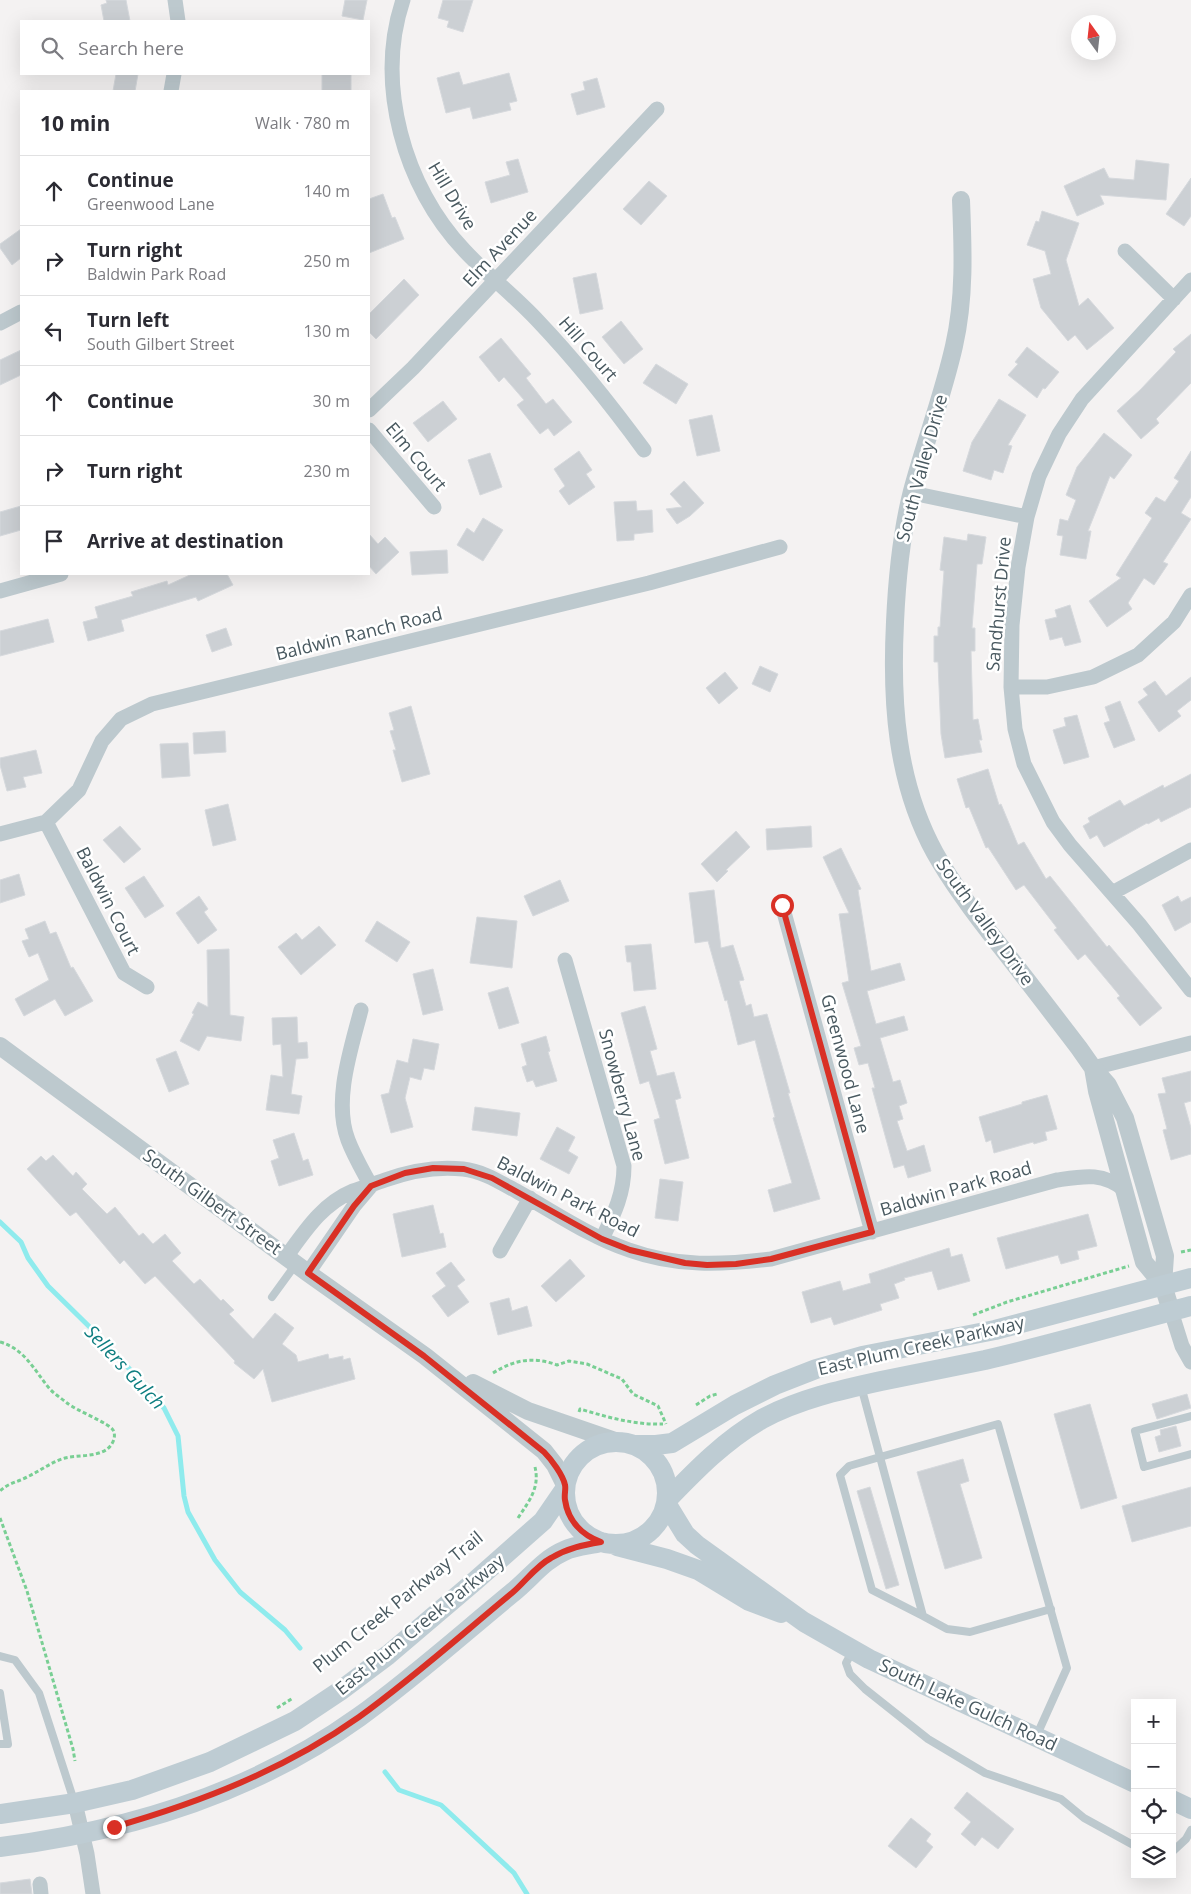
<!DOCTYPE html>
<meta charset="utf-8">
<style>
body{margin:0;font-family:"Open Sans",sans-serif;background:#f7f7f7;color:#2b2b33}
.controls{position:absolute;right:15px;bottom:15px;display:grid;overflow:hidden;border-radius:0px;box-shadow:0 5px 20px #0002}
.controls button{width:45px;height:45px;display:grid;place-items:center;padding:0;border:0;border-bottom:1px solid #e1e1e2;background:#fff;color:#2b2b33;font:25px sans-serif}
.compass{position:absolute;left:1071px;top:15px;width:45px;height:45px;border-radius:50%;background:#fff;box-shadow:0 5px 20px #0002;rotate:345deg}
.stop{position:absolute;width:15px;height:15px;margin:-11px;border:4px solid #d93025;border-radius:50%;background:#fff}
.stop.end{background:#d93025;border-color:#fff;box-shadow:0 1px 5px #0008}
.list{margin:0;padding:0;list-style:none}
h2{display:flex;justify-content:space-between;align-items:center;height:65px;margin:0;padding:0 20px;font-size:21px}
h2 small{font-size:16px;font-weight:400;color:#7c7c81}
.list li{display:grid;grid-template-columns:32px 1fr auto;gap:15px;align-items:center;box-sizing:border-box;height:70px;padding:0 20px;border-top:1px solid #e1e1e2}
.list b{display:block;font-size:19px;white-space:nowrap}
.list p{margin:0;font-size:16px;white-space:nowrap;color:#7c7c81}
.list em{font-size:16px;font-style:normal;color:#7c7c81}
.icon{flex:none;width:28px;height:28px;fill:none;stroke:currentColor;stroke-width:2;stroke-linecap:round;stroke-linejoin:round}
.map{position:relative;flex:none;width:1191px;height:1894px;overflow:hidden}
.search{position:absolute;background:#fff;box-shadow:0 5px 20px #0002;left:20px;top:20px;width:350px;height:55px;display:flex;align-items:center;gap:12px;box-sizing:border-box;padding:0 18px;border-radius:0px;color:#7c7c81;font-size:19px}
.panel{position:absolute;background:#fff;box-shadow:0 5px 20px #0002;left:20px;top:90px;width:350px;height:485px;border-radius:0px}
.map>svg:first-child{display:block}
</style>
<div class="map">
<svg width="1191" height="1894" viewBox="0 0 1191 1894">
<rect width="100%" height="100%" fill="#f4f2f2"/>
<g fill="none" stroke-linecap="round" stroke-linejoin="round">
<path stroke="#8febed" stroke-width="5" d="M0,1222l21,20 7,16 20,28 61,60 55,62 14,28 6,60 4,16 27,48 25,32 45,38 15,18
M385,1772l14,18 42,15 73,68 13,21"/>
</g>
<path fill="#ccd0d4" stroke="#d6d9dd" d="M106,0h20l4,21h-26l-3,-16 6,-2z
M345,0h22l-4,20 -21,-4z
M443,0h30l-10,32 -16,-5 2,-6 -11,-3z
M459,72l4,13 46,-12 8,28 -8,2 2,7 -38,9 -3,-12 -24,6 -9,-35z
M116,74h22l-3,17h-22z
M322,74h29v17h-29z
M597,78l8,29 -28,8 -6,-21 14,-4 -2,-8z
M518,159l10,33 -37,11 -6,-21 25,-7 -4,-13z
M1136,160l33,4 -3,36 -66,-5 4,9 -27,12 -13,-30 40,-18 5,10 25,2z
M1191,178v38l-7,10 -18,-12z
M649,181l18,15 -26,29 -18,-16z
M383,194l9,24 3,-1 9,22 -35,14v-54z
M1042,211l37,12 -13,37 13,46 9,-8 26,30 -27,22 -12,-15 -7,6 -27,-33 -8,-29 18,-5 -6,-23 -18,-6 9,-24 3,1z
M21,229v29l-9,7 -12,-17v-4z
M596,273l7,36 -23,5 -7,-36z
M404,279l15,16 -43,44 -7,-7v-18z
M621,321l22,28 -19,15 -22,-27z
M1191,334v49l-35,36 3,4 -18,16 -24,-28 23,-21 36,-38 -3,-3z
M501,338l30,36 -5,4 20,26 7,-5 19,23 -18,14 -6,-8 -8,6 -23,-29 7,-5 -20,-23 -5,5 -20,-25z
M1027,347l32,25 -14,17 -2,-1 -6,10 -29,-23 10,-11 -3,-2z
M21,350v25l-21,10v-25z
M656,364l32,20 -12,20 -33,-21z
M999,399l27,16 -18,30 4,1 -9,27 -9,-3 -3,10 -28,-9 9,-29z
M443,401l14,18 -29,23 -15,-19z
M712,415l8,36 -23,5 -8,-36z
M1104,433l28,22 -18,24 -4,-3 -22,55h3l-5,28 -26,-4 3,-19 -6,-1 3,-16 8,2 8,-21 -10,-5 11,-28z
M579,451l13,19 -6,4 9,13 -26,18 -10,-14 6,-5 -11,-17z
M1191,451v46l-10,16 10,6 -28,43 5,2 -14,21 -10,-7 -16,25 4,6 -25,18 -18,-26 32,-23 -5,-3 36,-57 -7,-5 11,-16 9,5 14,-21 -5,-3z
M490,453l12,34 -22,8 -12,-35z
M684,481l20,22 -14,13 -13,8 -11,-15 16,-2 -12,-13z
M636,501l1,10 15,-1 1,22 -19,2v6l-17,1 -3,-39z
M21,506v24l-21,6v-24z
M483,518l20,12 -20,31 -26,-16 10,-17 7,5z
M369,534l9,10 7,-7 14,15 -23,22 -7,-8z
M968,534l18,3 -4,27h-5l-5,64h3v23h-4l2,69 5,-1 4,21h-3l3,12 -37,6 -4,-24 -3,-72h-4v-26h4v-9h2l4,-56 -4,-1 4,-33 23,4z
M447,550l1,23 -36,2 -2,-23z
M192,574h35l6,11 -35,16 -2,-4 -75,23 3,11 -36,10 -5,-19 15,-4 -3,-11 38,-11 -2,-4 36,-11 1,4z
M1070,605l11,37 -16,4 -3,-9 -12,3 -5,-20 12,-3 -2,-7z
M48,619l6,23 -54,14v-25z
M226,628l6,17 -20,7 -6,-17z
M760,666l18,8 -8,18 -18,-8z
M725,672l13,16 -19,16 -13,-16z
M1191,677v23l-14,11 4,5 -22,16 -21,-30 10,-7 -5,-6 12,-8 11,15z
M1120,701l15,39 -21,8 -10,-25 6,-2 -5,-14z
M411,706l19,68 -28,8 -9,-32h3l-6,-19 4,-1 -5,-17z
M1077,715l12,42 -25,7 -11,-34 13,-4 -2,-8z
M225,731l1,21 -32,2 -1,-21z
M188,743l2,33 -28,2 -2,-34z
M36,750l6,23 -19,4 3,10 -19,4 -7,-26v-7z
M988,769l11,36 2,-1 17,41 6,-3 22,37 4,-3 57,71 2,-2 53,63 -22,18 -23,-28 3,-2 -35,-42 -7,6 -24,-30 3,-2 -33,-43 -8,5 -28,-43 -2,1 -17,-41 -3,1 -9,-29z
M1191,774v33l-30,15 -2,-4 -11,6 -1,-1 -43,24 -7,-12 -7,4 -7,-13 7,-4 -2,-4 32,-18 4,6 39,-21 1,3z
M228,804l8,36 -23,6 -8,-36z
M120,826l21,23 -17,14 -21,-23z
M811,826l1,21 -45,3 -1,-21z
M736,831l14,16 -24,23 2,1 -11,11 -16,-18z
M841,848l20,41 -3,1 13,81 29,-8 5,17 -38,11 9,33 28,-8 4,14 -28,8 13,44 7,-2 7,23 -8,3 4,13 -6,2 10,30 17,-6 7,26 -23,7 -4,-13 -10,3 -22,-80h3l-7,-25 -9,2 -5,-17 7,-2 -19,-63 7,-2 -10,-67 10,-1 -26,-56z
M19,874l6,21 -25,8v-23z
M144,876l20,30 -19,12 -20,-30z
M560,880l9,21 -36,15 -9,-20z
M714,890l7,58 12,-3 11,35 -5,1 7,25 5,-2 3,13 13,-3 23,79h-2l32,106 -46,13 -6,-22 24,-7 -19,-65 2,-1 -20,-77 -17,5 -11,-45 -2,1 -17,-60 -13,2 -6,-50z
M199,896l9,13 -4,3 13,18 -19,14 -22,-31z
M1178,896l3,6 10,-5v25l-16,9 -13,-26z
M477,917l40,4 -5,47 -42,-5z
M45,921l5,13 6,-2 15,36 2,-1 20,34 -28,15 -10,-17 -31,17 -9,-17 34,-19 -11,-27 -9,4 -7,-16 7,-2 -4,-10z
M377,921l33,21 -13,20 -32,-21z
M319,926l17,19 -35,30 -23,-28 18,-14 6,7z
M651,944l5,45 -22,2 -3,-29h-4l-2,-16z
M229,949l1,66 14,2 -3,24 -34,-5 -8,15 -19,-10 14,-27 -2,-1 6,-11 10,5 -1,-57z
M433,969l10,41 -20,5 -10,-41z
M508,987l11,36 -20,6 -11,-36z
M645,1006l12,43 -7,2 7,25 17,-4 7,26 -6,2 14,58 -24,6 -11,-44 6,-2 -11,-37 -9,3 -19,-71z
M297,1017l1,26 9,-1 1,16 -12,1 -5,35 11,2 -3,18 -33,-4 5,-35 12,2 -2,-33 -8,1 -1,-27z
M546,1036l4,15 -2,1 9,29 -21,6 -3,-7 -6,2 -5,-15 5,-2 -6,-21z
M413,1039l26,5 -5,26 -10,-2 -3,12 -11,-3 -5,21 8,29 -22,6 -10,-38 8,-2 8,-33 11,3z
M176,1051l13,33 -20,8 -13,-33z
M1191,1071v30l-7,2 7,25v26l-20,6 -8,-30 4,-1 -9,-35 8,-1 -4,-15z
M1047,1095l10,34 -12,3 2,8 -13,4 -1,-2 -39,11 -3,-13 -5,2 -7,-25 43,-13v-2z
M475,1107l45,6 -3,23 -45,-6z
M557,1127l18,10 -7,14 10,6 -9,17 -29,-15z
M294,1133l9,28 5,-2 5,16 -34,11 -8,-25 8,-3 -6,-18z
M53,1155l20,21 3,-4 11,12 -5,5 25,25 8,-7 24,29 4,-3 10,11 12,-10 16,19 -9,8 22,23 6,-5 21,22 2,-2 11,11 -5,4 24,25 22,-26 19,15 -12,16 14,11 2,7 30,-8 1,5 14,-3v4l7,-2 5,21 -83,23 -9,-33 -9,10 -20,-16 1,-2 -80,-85 -10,8 -21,-24 -4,4 -44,-52 -6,4 -43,-47 14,-13 5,5z
M660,1179l23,3 -5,39 -23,-3z
M433,1205l7,29 3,-1 3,14 -44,10 -9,-43z
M1088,1214l9,32 -20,5 2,8 -18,5 -3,-9 -52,14 -9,-31z
M949,1248l2,9 11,-3 8,27 -32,9 -6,-19 -28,7 1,2 -11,4 5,14 -19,6 2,6 -48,15 -3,-8 -20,6 -9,-31 38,-11 3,10 28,-8 -2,-9z
M570,1259l15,17 -29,26 -15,-16z
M451,1262l14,18 -8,6 12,16 -21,15 -16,-21 14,-10 -10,-13z
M509,1298l3,13 15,-5 5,20 -34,9 -8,-32z
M1187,1394l4,14 -34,11 -5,-15z
M1090,1404l27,94 -36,11 -27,-95z
M1176,1426l5,20 -22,6 -4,-15 6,-2 -1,-5z
M963,1459l6,22 -9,3 22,74 -37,11 -28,-97z
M870,1487l29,98 -13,4 -29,-98z
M1191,1487v39l-59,16 -10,-36z
M967,1792l47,37 -16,20 -16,-12 -7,9 -14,-12 10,-12 -17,-14z
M911,1818l20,16 -5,7 7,6 -17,21 -28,-22z
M30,1879l2,15h-32v-11z"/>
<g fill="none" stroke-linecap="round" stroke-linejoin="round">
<path stroke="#79cf94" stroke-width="3" stroke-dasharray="4 2.5" stroke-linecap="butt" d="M1181,1252l10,-2
M973,1315l34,-13 122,-36
M0,1342c25,7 34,28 49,46 5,6 12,10 18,15 10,8 42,20 46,27 4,7 -1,16 -7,20 -12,7 -28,5 -41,8 -14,4 -25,13 -38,19 -9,5 -19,6 -27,14
M493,1373c21,-13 40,-17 64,-8l12,-4 18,3 35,15 11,15 25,12 8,18
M696,1405l14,-9 7,-2
M579,1412l1,-3c27,8 54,16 83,15
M0,1518l27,73 46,158 2,12
M518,1518c11,-17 22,-30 17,-51
M277,1708l16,-10"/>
<path stroke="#bdc9ce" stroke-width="8" d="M272,1297l24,-33
M861,1386l19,71 -31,9 -9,9 32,115 51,26
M1191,1416l-56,15 9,36 47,-13
M853,1650l-7,13 4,11 15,15 63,50 57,34 76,26 23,19 51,28
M0,1656l15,4 24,33 35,108
M0,1693l8,51h-8
M1036,1737l31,-69 -69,-244 -118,33 43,159 24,13 23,3 81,-23
M1172,1852l14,-13 5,-9"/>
<path stroke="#bdc9ce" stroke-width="15" d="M175,0l3,21
M403,0c-28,84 1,187 61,250 23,25 51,46 74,71 39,41 73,84 106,129
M171,91l3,-17
M1125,251l49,48
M1191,280l-109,119 -23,35 -20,42 -12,41 -9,50 -6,58 -1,62 4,42 9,35 29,58 17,23 69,79 52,66
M0,323l21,-11
M369,410l44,-42 244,-259
M369,430l65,77
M912,493l115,24
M0,591l61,-17
M1011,687h36l46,-10 45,-22 36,-33 17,-27
M46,822l78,151 23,14
M0,834l46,-12 33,-32 23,-49 19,-22 31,-15 497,-121 131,-36
M1112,893l79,-43
M782,905l90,327
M565,960l59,206c0,28 -10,48 -22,73
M361,1010c-10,39 -28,91 -13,130 6,16 15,31 23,46
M1093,1068l98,-25
M500,1251l30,-53
M286,1257c19,-26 36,-53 67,-66 10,-4 21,-7 32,-11 25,-9 51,-14 78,-11 20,2 38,14 55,23 36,20 72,45 111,58 47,17 93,15 142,9l286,-79c27,-4 45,-8 68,10
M308,1273l46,-67 17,-20
M1171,1311l11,35 9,16
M75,1803l12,51 6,40
M40,1884l1,10"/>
<path stroke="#bdc9ce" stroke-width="18" d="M961,200c2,49 4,98 -7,146 -11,49 -29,96 -42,145 -11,43 -15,87 -17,131 -4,80 1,160 40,231 19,34 42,64 66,94 26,33 52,67 78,101l14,20 15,17 17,33 40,138 -2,29
M0,1046l308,227 117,83 119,95 11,14 10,20
M1093,1068l4,23 47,171 19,23 8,26
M473,1383l55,28 90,31"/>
<path stroke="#beccd3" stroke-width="20" d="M565 1493a51 51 0 1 1 102 0a51 51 0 1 1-102 0Z
M634,1445h22l16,-2 63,-38 40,-20 41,-16 46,-13 133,-26 196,-52
M667,1500c29,-30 58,-60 95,-81 37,-20 78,-29 119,-38 35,-7 70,-14 104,-21 69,-16 137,-36 206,-54
M666,1503l19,31 12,11 107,77 65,37 266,124
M617,1546l50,13 31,11 51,31 32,12
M1172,1800l19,9
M0,1814l75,-11 57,-13 78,-28 85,-41 45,-30 48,-36 87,-74 68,-60 22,-32
M0,1847c129,-16 253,-54 359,-130 53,-38 102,-82 153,-124 18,-14 31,-33 52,-42 12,-6 25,-6 37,-9"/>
</g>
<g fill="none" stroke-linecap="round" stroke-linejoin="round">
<path stroke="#d93025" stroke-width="6" d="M114,1827c87,-25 170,-57 245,-110 53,-38 102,-82 153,-124 13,-11 24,-27 39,-35 17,-10 32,-13 50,-16 -19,-7 -33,-21 -36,-42 -1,-5 1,-11 0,-15 -2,-10 -14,-26 -21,-33l-120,-96 -116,-83 46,-67 17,-20 34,-13 28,-5 31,1 28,9 110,61 28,11 55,13 22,2 29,-1 35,-5 101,-27 -90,-327"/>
</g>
<g text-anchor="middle" stroke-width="5" stroke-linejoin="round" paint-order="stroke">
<g font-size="18" fill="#495960" stroke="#fff">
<text transform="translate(452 196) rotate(59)" y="6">Hill Drive</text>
<text transform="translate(500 248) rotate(-47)" y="6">Elm Avenue</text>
<text transform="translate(588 349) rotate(49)" y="6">Hill Court</text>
<text transform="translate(416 457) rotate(50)" y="6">Elm Court</text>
<text transform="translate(922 468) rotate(-75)" y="6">South Valley Drive</text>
<text transform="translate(999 604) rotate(-85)" y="6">Sandhurst Drive</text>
<text transform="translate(359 634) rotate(-14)" y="6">Baldwin Ranch Road</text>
<text transform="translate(108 901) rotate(63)" y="6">Baldwin Court</text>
<text transform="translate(985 922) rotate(54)" y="6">South Valley Drive</text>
<text transform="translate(845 1064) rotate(75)" y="6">Greenwood Lane</text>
<text transform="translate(622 1095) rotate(75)" y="6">Snowberry Lane</text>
<text transform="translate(956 1189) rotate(-16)" y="6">Baldwin Park Road</text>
<text transform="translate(568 1197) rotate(27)" y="6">Baldwin Park Road</text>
<text transform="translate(212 1202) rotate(36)" y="6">South Gilbert Street</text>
<text transform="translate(921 1346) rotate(-13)" y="6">East Plum Creek Parkway</text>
<text transform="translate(398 1602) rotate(-39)" y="6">Plum Creek Parkway Trail</text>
<text transform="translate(420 1625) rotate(-39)" y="6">East Plum Creek Parkway</text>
<text transform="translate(968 1705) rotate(25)" y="6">South Lake Gulch Road</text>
</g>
<g font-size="19" font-style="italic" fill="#0e7e80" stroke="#fff">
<text transform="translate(125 1367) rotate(47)" y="7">Sellers Gulch</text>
</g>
</g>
</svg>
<div class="controls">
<button>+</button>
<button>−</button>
<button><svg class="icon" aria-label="locate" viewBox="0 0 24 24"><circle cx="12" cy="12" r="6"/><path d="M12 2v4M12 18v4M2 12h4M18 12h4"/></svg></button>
<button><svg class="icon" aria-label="layers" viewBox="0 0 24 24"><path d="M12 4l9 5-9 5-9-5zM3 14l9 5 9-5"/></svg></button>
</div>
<svg class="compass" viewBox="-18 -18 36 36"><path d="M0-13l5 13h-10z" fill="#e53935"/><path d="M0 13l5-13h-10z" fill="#7c7c81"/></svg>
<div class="stop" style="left:782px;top:905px"></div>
<div class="stop end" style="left:114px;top:1827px"></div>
<div class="search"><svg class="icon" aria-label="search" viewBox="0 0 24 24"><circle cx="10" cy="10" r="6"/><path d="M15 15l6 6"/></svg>Search here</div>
<section class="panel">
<h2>10 min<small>Walk · 780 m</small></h2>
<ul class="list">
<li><svg class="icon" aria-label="ahead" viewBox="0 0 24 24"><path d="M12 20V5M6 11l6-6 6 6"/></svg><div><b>Continue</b><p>Greenwood Lane</p></div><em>140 m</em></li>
<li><svg class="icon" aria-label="right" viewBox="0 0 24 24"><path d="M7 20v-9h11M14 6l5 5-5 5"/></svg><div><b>Turn right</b><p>Baldwin Park Road</p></div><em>250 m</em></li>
<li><svg class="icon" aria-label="left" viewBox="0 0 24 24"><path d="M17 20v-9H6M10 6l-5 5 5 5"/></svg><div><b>Turn left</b><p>South Gilbert Street</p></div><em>130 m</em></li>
<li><svg class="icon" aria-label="ahead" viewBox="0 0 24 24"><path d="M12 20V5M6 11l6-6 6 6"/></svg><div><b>Continue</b></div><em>30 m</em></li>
<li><svg class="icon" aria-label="right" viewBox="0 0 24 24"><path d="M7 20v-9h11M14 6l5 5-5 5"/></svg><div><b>Turn right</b></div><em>230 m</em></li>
<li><svg class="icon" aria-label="arrive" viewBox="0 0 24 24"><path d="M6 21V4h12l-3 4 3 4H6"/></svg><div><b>Arrive at destination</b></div></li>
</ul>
</section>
</div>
